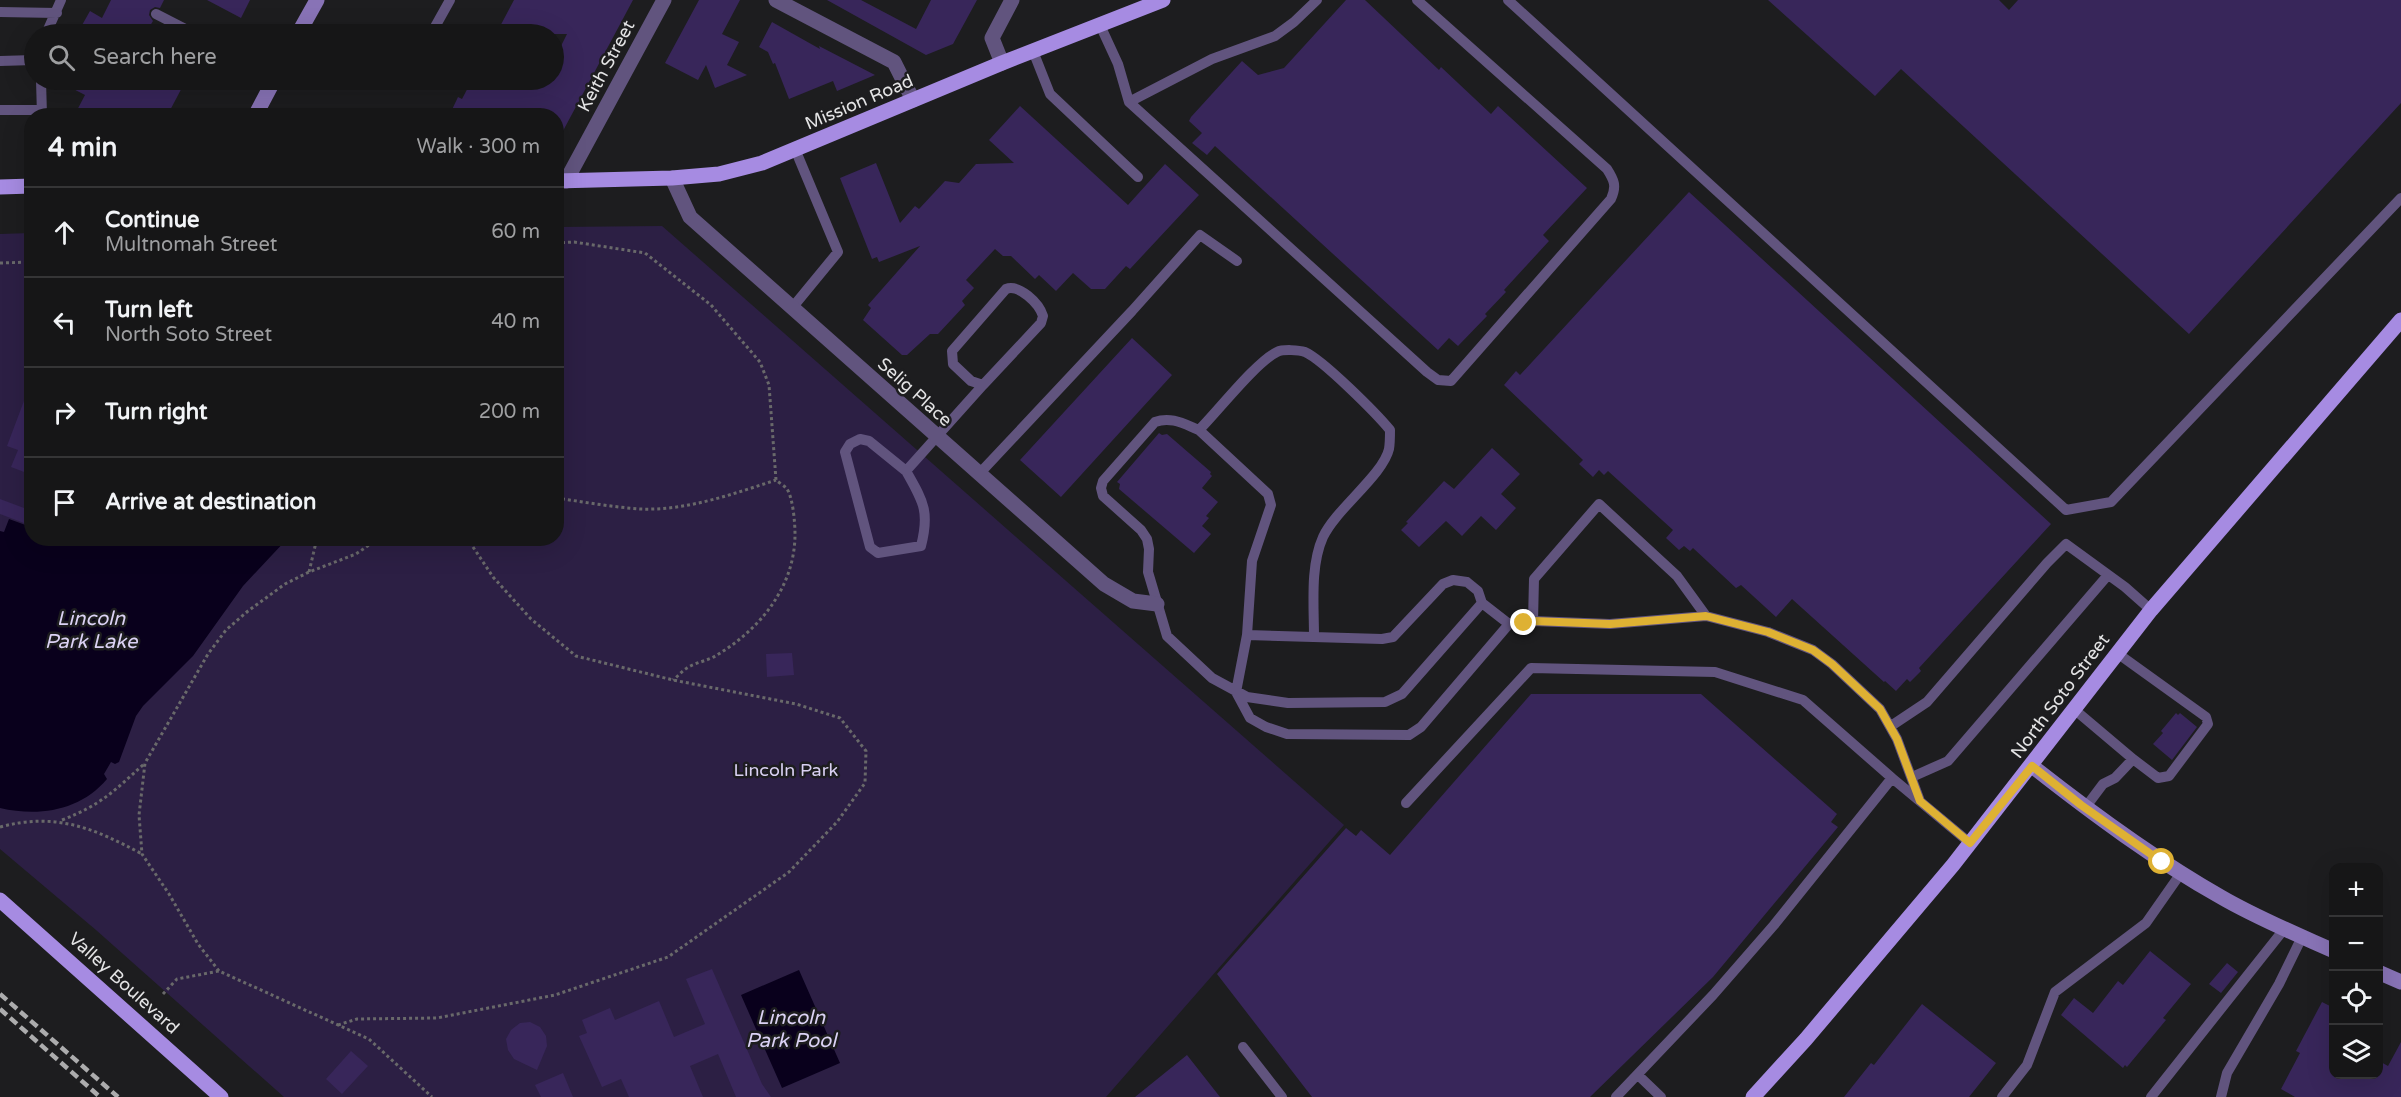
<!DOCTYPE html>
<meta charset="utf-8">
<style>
body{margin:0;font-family:"Varela Round",sans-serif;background:#232324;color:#f1f3f6}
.controls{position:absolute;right:18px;bottom:18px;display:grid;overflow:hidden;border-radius:12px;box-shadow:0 6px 24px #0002}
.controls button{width:54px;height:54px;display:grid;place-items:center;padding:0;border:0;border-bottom:2px solid #353536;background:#161617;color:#f1f3f6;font:30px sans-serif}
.stop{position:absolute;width:18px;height:18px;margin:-14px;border:4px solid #deb133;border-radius:50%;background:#fff}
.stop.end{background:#deb133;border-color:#fff;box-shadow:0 2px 6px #0008}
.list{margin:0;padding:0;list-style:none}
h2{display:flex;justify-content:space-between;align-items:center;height:78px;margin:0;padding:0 24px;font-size:26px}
h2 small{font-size:20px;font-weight:400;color:#9e9fa1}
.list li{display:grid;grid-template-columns:39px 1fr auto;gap:18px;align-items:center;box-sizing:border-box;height:90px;padding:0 24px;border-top:2px solid #353536}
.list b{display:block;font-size:22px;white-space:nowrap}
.list p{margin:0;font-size:20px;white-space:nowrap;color:#9e9fa1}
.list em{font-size:20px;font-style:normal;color:#9e9fa1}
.icon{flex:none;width:33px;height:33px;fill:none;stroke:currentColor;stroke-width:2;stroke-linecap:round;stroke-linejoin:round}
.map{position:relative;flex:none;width:2401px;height:1097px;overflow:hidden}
.search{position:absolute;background:#161617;box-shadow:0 6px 24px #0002;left:24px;top:24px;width:540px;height:66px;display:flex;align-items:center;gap:15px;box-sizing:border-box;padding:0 21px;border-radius:33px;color:#9e9fa1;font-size:22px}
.panel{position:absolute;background:#161617;box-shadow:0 6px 24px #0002;left:24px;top:108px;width:540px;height:438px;border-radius:24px}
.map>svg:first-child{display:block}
</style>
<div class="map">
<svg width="2401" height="1097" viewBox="0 0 2401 1097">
<rect width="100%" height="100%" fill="#1d1d1f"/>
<path fill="#2c1f44" d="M662,226l682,599 -238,272h-822l-188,-167 -96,-81v-615l31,-1 1,305h524l1,-311z"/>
<path fill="#09001c" d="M9,519l22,8 1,11 255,1 -44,47 -50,70 -50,50 -7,10 -17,46 -4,2 -4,-2 -7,12 3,5c-27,32 -68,38 -107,29v-277l4,1z
M799,970l41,93 -58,25 -41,-93z"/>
<path fill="#38265a" d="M111,0h53l-4,8 -5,-1 -5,3 -1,5 4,6 -8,13h-68l13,-23 12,7z
M207,0h43l-9,18z
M514,0h119l-77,144v-28h-107l9,-19 4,2 10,-19h49l17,9 5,-9h11v-20l13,-26h-71z
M699,0h41l-18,34 17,8 -12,23 20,10 -32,13 -9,-23 -8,15 -33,-17z
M827,0h34l55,29 15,-29h46l-24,44 -27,11z
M1346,0h19l74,70 2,-3 50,47 7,-8 89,82 -44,47 6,6 -45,49 2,2 -21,22 2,2 -29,30 -9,-8 -11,12 -223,-204 -8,9 -15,-12 10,-10 -13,-12 2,-4 51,-56 16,14 26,-7z
M1768,0h231l10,10 9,-10h383v103l-212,231 -288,-265 -26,27z
M772,22l48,27 -1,-3 56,29 -38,16 -4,-10 -44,18 -14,-36 -2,1 -5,-12 -9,-5z
M56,80h130l-19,36h-93l11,-21z
M1020,106l108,99 37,-41 34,31 -69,74 -4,-3 -21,23h-14l-18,-16 -17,18 -17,-16 -4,4 -24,-23h-8l-8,-7 -29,31 8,8 -12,13 3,4 -27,29h-8l-23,21h-5l-39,-35 8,-12 -3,-3 52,-59 -41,16 -2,-5 -5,2 -32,-81 36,-15 24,60 15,-17 4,3 26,-28 14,2 17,-19 38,-1 -25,-23z
M1689,192l362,332 -132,144 2,3 -11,11 -3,-3 -11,12 -11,-10 -1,1 -92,-83 -16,18 -35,-32 -5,3 -43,-40 -3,3 -6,-5 -5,4 -13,-12 7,-8 -65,-59 -4,4 -5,-5 -6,7 -14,-13 4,-4 -79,-75 12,-14 4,4z
M1132,338l40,37 -111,122 -41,-37z
M30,385l2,1v89l-21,-8 7,-17 -11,-4z
M1159,433l3,2 5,-1 44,38 -1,2 2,2 -10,12 16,14 -12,14 3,2 -7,8 9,8 -17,19 -75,-64 1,-5 -3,-2z
M1492,448l28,26 -19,20 15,14 -20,22 -15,-14 -19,20 -16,-15 -27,26 -18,-17 7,-7 -2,-1 38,-41 10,8z
M0,499l32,12v15l-32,-12z
M792,653l2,22 -27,2 -1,-23z
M1531,694h170l136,120 -6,8 7,5 -125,150 -123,120h-278l-95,-123 129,-146 10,8 5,-6 29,25z
M2176,713l2,2 2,-2 17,14 -25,33 -19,-16 10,-11 -2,-2z
M2150,951l41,33 -28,34 3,2 -39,47 -2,-2 -2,3 -62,-53 13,-17 19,15 25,-32 5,4z
M2227,963l11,9 -17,21 -12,-9z
M712,969l50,115 9,13h-35l-18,-43 -28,12 13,31h-74l-8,-18 -19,8 -23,-51 8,-3 -5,-13 28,-12 5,12 44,-19 15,36 31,-13 -19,-45z
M2322,1002l12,6v66h45v-13l9,5 13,-24v55h-106l-14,-8 19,-36 -4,-2z
M1922,1004l74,59 -27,34h-125l27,-34 3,2z
M530,1022l10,5 6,9 1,10 -10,24 -23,-11 -6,-9 -2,-11 5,-9 9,-7z
M351,1051l17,15 -26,28 -16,-15z
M1187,1055l33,42h-85z
M563,1073l10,24h-32l-6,-12z"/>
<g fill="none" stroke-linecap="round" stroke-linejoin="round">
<path stroke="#69696a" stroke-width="3" stroke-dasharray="3 3" stroke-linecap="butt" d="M556,243l18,-1 71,11 66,52 49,57 9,23 7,95c3,3 9,6 11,9 6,9 8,34 8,45 0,53 -35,95 -78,121 -9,6 -21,7 -30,13 -5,3 -9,8 -14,12
M0,263l32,-1
M29,355l-3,7 6,2
M556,498c28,4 56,9 84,11 46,2 93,-15 136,-29
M309,572l8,-34
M62,820c39,-15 52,-29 82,-56
M0,827c55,-15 94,1 142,27
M219,971l-21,-27 -29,-50 -27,-40 -3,-39 6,-52 63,-109 18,-24 22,-19 37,-27 24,-12 47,-18 23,-16
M163,994l14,-15 42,-8 150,68 63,58
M338,1025l19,-6 80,-1 118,-23 113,-38 121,-85 48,-50 28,-39 1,-32 -26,-33 -44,-14 -123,-24 -97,-24 -45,-37 -38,-42 -26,-39"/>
<path stroke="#61547e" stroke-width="10" d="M1508,0l558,510 45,-8 290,-304
M0,12l57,1
M156,14l39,20
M1100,25l18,39 11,38 298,270 11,8 13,1 160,-182c6,-13 3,-19 -4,-30l-190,-169
M46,34l15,-34
M431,34l19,-34
M1033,51l17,43 88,83
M0,61l34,-1
M41,80l1,35
M1129,102l83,-43 63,-23 19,-14 23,-22
M0,110h41
M792,308l46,-56 -43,-103
M1199,430c-15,-6 -28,-14 -44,-8l-52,59 -2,7 2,8 38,34 6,9 2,10 -1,23 19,64 45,42 35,19 41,6 97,-1 17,-8 80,-91
M906,471l-37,-30 -9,-2 -10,5 -5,8 25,95 8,6 43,-7c9,-35 2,-45 -15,-75l77,-86 -12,-4 -18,-17 -1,-13 54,-62c13,-5 33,14 37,27l-2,7 -58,62
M979,474l153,-163 68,-76 37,26
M1533,621l1,-42 65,-75 78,72 29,40
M1509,624l-88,103 -12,8 -122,-1 -21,-7 -16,-9 -14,-26 11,-57 135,4 11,-2 50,-53 10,-4 14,2 11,9 4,12 27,21 24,-3 77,3 96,-8 62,16 45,18 19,14 48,45 17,30 23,62
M1247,635l5,-74 19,-56 -3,-11 -69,-64c19,-19 57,-68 78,-78 6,-3 22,-2 28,0 18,8 71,61 85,78 0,6 0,13 -1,19 -6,26 -53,60 -66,88 -13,29 -9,68 -9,100
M2075,710l58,49
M1891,726l36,-24 120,-139 19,-19 59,43 26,23
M1912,777l36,-16 160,-186
M1892,778l78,65
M1406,803l125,-135 184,4 88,28 89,78 -118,147 -61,70 -97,102
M2085,808l18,-24 12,-6 18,-19 25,19 11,-2 39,-52 -2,-7 -89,-64
M1243,1047l39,50
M1638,1075l23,22
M2002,1097l25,-32 28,-73 91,-69 35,-50
M2151,1097l134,-169
M2221,1097l6,-24 52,-89 23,-47"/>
<path stroke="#61547e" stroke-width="15" d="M776,0l118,62 19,38
M1002,63l-10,-25 20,-38
M672,178l18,39 414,367 29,17 24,3
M566,181l98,-181"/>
<path stroke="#8873b6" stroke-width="15" d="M298,34l19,-34
M255,116l19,-36
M2032,766c61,48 122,93 189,131 36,21 75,37 113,54
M2378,972l23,10"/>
<path stroke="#a68be2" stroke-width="15" d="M556,181l116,-3 47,-4 43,-11 240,-100 161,-63
M0,187l32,-1
M0,900l221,197
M1753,1097l53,-58 147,-174 198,-255 250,-290"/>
<path stroke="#acacad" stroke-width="4.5" stroke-dasharray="9 4.5" stroke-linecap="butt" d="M0,994l118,103
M0,1009l100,88"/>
</g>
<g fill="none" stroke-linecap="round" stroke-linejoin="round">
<path stroke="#deb133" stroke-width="8" d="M1524,623l9,-2 77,3 96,-8 62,16 45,18 19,14 48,45 17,30 23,62 50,42 62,-77 49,39 81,57"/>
</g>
<g text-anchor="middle" stroke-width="5" stroke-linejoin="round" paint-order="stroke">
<g font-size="18" fill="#e4e4e5" stroke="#1d1d1f">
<text transform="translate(606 66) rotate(-62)" y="6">Keith Street</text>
<text transform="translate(859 102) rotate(-23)" y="6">Mission Road</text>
<text transform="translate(915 392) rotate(42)" y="6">Selig Place</text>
<text transform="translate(2060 696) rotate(-53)" y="6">North Soto Street</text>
<text transform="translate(124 983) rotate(42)" y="6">Valley Boulevard</text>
</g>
<g font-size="18" fill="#d9d0f2" stroke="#1d1d1f">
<text x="786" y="776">Lincoln Park</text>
</g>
<g font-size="20" font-style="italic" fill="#dbd2f4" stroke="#1d1d1f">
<text x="91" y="625">Lincoln<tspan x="91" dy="23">Park Lake</tspan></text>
<text x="791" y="1024">Lincoln<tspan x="791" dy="23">Park Pool</tspan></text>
</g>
</g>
</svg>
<div class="controls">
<button>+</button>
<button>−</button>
<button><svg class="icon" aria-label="locate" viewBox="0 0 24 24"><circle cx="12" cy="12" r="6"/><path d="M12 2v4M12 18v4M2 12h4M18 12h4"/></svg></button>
<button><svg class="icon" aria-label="layers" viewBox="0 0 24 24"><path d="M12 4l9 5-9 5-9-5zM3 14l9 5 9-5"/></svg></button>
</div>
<div class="stop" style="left:2162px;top:862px"></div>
<div class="stop end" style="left:1524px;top:623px"></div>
<div class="search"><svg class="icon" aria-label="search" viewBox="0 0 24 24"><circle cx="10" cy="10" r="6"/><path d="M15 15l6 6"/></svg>Search here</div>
<section class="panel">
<h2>4 min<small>Walk · 300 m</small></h2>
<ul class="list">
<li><svg class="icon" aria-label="ahead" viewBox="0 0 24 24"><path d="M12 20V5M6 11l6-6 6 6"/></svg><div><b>Continue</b><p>Multnomah Street</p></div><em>60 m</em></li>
<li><svg class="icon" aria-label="left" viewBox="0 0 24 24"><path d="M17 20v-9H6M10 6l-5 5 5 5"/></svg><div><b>Turn left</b><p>North Soto Street</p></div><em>40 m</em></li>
<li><svg class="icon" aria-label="right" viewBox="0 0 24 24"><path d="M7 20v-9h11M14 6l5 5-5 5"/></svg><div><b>Turn right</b></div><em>200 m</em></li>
<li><svg class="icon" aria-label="arrive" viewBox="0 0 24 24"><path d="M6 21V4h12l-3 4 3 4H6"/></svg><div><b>Arrive at destination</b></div></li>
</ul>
</section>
</div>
